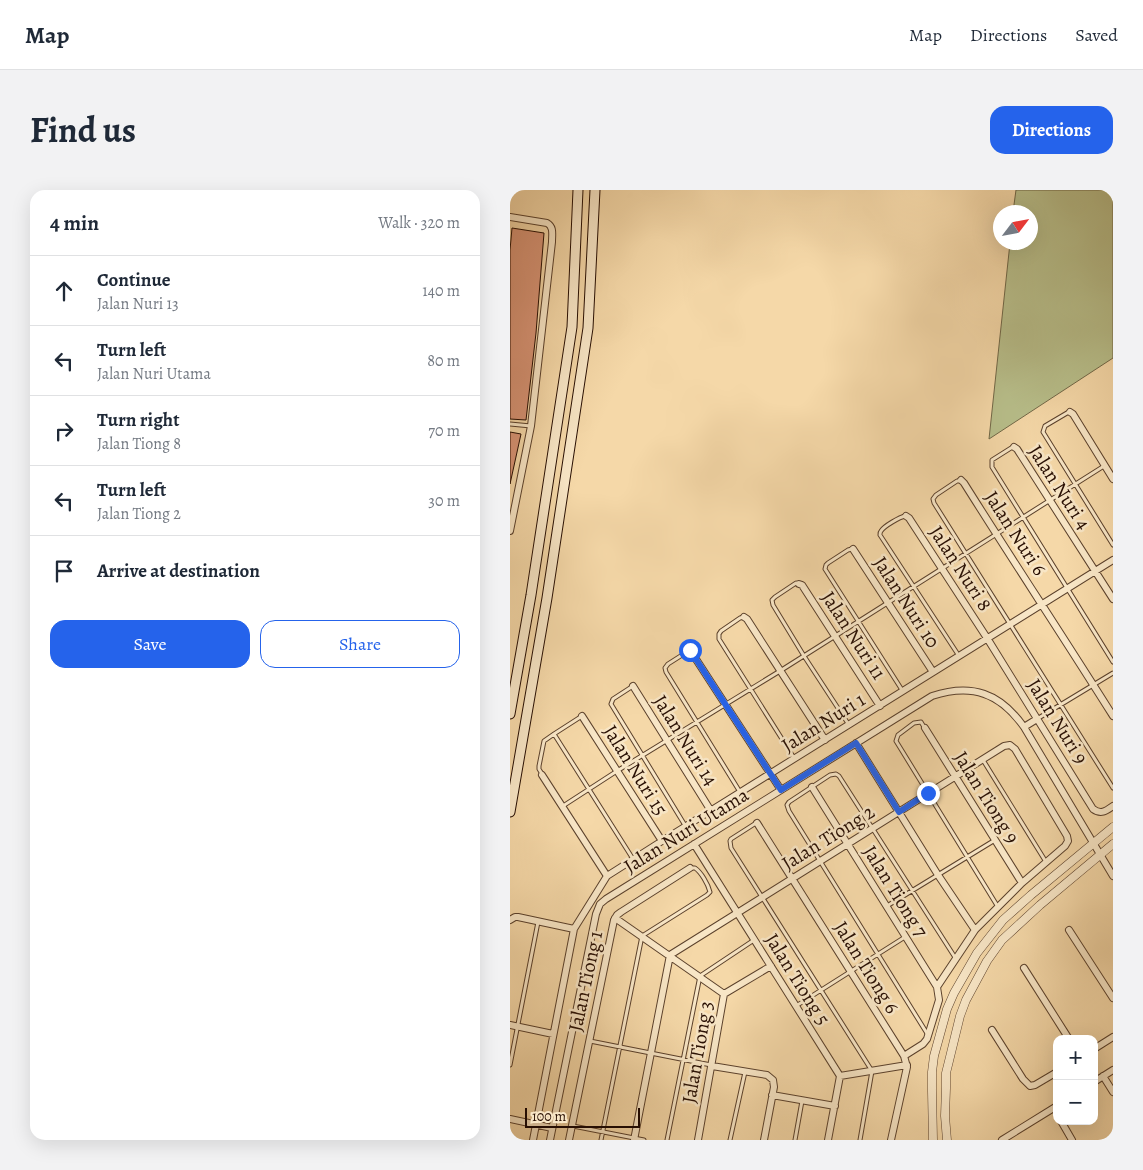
<!DOCTYPE html>
<meta charset="utf-8">
<style>
body{margin:0;font-family:Alegreya,serif;background:#f2f2f3;color:#1f2937}
.controls{position:absolute;right:15px;bottom:15px;display:grid;overflow:hidden;border-radius:10px;box-shadow:0 5px 20px #0002}
.controls button{width:45px;height:45px;display:grid;place-items:center;padding:0;border:0;border-bottom:1px solid #e0e1e3;background:#fff;color:#1f2937;font:25px sans-serif}
.compass{position:absolute;left:483px;top:15px;width:45px;height:45px;border-radius:50%;background:#fff;box-shadow:0 5px 20px #0002;rotate:58deg}
.scale{position:absolute;left:15px;bottom:12px;width:115px;box-sizing:border-box;padding-left:5px;border:2px solid #280f03;border-top:0;font-size:14px;line-height:18px;white-space:nowrap;color:#280f03;-webkit-text-stroke:4px #f8e6c6;paint-order:stroke}
.stop{position:absolute;width:15px;height:15px;margin:-11px;border:4px solid #2563eb;border-radius:50%;background:#fff}
.stop.end{background:#2563eb;border-color:#fff;box-shadow:0 1px 5px #0008}
.list{margin:0;padding:0;list-style:none}
h2{display:flex;justify-content:space-between;align-items:center;height:65px;margin:0;padding:0 20px;font-size:21px}
h2 small{font-size:16px;font-weight:400;color:#747a83}
.list li{display:grid;grid-template-columns:32px 1fr auto;gap:15px;align-items:center;box-sizing:border-box;height:70px;padding:0 20px;border-top:1px solid #e0e1e3}
.list b{display:block;font-size:19px;white-space:nowrap}
.list p{margin:0;font-size:16px;white-space:nowrap;color:#747a83}
.list em{font-size:16px;font-style:normal;color:#747a83}
.actions{display:flex;gap:10px;padding:15px 20px}
.actions a{flex:1;padding:11px 0;border:1px solid #2563eb;border-radius:15px;text-align:center;font-size:18px;color:#2563eb}
.actions .main{background:#2563eb;color:#fff}
.icon{flex:none;width:28px;height:28px;fill:none;stroke:currentColor;stroke-width:2;stroke-linecap:round;stroke-linejoin:round}
.map{position:relative;flex:none;width:603px;height:950px;overflow:hidden;border-radius:15px}
header{display:flex;align-items:center;gap:30px;box-sizing:border-box;height:70px;padding:0 25px;background:#fff;border-bottom:1px solid #e0e1e3}
header strong{font-size:24px}
nav{display:flex;gap:28px;margin-inline-start:auto;font-size:18px}
.intro{display:flex;align-items:center;justify-content:space-between;box-sizing:border-box;height:120px;padding:0 30px}
h1{margin:0;font-size:35px}
.button{padding:12px 22px;border-radius:15px;background:#2563eb;color:#fff;font-size:18px;font-weight:700}
main{display:flex;gap:30px;padding:0 30px}
aside{flex:1;background:#fff;border-radius:15px;box-shadow:0 5px 20px #0002}
.map>svg:first-child{display:block}
</style>
<header>
<strong>Map</strong>
<nav><a>Map</a><a>Directions</a><a>Saved</a></nav>
</header>
<div class="intro"><h1>Find us</h1><a class="button">Directions</a></div>
<main>
<aside>
<h2>4 min<small>Walk · 320 m</small></h2>
<ul class="list">
<li><svg class="icon" aria-label="ahead" viewBox="0 0 24 24"><path d="M12 20V5M6 11l6-6 6 6"/></svg><div><b>Continue</b><p>Jalan Nuri 13</p></div><em>140 m</em></li>
<li><svg class="icon" aria-label="left" viewBox="0 0 24 24"><path d="M17 20v-9H6M10 6l-5 5 5 5"/></svg><div><b>Turn left</b><p>Jalan Nuri Utama</p></div><em>80 m</em></li>
<li><svg class="icon" aria-label="right" viewBox="0 0 24 24"><path d="M7 20v-9h11M14 6l5 5-5 5"/></svg><div><b>Turn right</b><p>Jalan Tiong 8</p></div><em>70 m</em></li>
<li><svg class="icon" aria-label="left" viewBox="0 0 24 24"><path d="M17 20v-9H6M10 6l-5 5 5 5"/></svg><div><b>Turn left</b><p>Jalan Tiong 2</p></div><em>30 m</em></li>
<li><svg class="icon" aria-label="arrive" viewBox="0 0 24 24"><path d="M6 21V4h12l-3 4 3 4H6"/></svg><div><b>Arrive at destination</b></div></li>
</ul>
<div class="actions"><a class="main">Save</a><a>Share</a></div>
</aside>
<div class="map">
<svg width="603" height="950" viewBox="0 0 603 950">
<rect width="100%" height="100%" fill="#f5d8a8"/>
<filter id="stains"><feTurbulence type="fractalNoise" baseFrequency=".004" numOctaves="4"/><feColorMatrix values="0 0 0 0 .2 0 0 0 0 .09 0 0 0 0 .02 0 0 0 .5 -.17"/></filter>
<radialGradient id="worn" r=".72"><stop offset=".6" stop-color="#630" stop-opacity="0"/><stop offset="1" stop-color="#630" stop-opacity=".3"/></radialGradient>
<path fill="#b8bf8b" stroke="#706747" d="M506,0h97v168l-124,81 21,-196 20,-1v-30h-17z"/>
<path fill="#d89476" stroke="#280f03" d="M2,38l32,5 -8,100 -10,87 -16,-1v-169z
M0,242l11,2 -11,50z"/>
<g fill="none" stroke-linecap="round" stroke-linejoin="round">
<g stroke="#5b412c" stroke-width="5">
<path id="service" d="M560,222l-3,1 -22,13 -2,6 70,113
M0,234l21,2
M504,257l-3,1 -19,12v7l121,195
M450,291h-3l-21,14 -3,4 1,4 179,285
M395,326c-5,1 -21,10 -24,15 -1,1 -1,3 -1,4l79,121
M342,359l-4,1 -20,13 -2,2 -1,4 77,121
M289,394l-3,-1 -21,14 -3,3 1,5 31,51 45,69
M234,427l-4,1 -19,13 -2,3v5l75,119
M180,460l-22,14 -3,4 1,4 74,120
M123,496l-20,13 -2,5 75,123
M527,529l76,-46
M414,537l-3,-5 -7,1 -16,12 -2,6 102,166
M44,544l28,-18
M473,570l63,102
M32,584l-3,-5v-3l5,-25 10,-7 79,125
M53,616l54,-35 163,-100 324,-205
M246,633l-25,16 -1,2 1,7 141,223 -12,69
M377,716l108,-66
M286,816l109,-69
M418,845l-139,-224 -2,-6 2,-3 41,-27 6,-1 3,2 117,183
M80,851l121,24
M0,875l28,-143
M63,936l71,14
M91,950l41,-204 65,-41 3,-3c-2,-8 -9,-20 -15,-24h-5
M157,950l33,-164 54,-36
M220,950l15,-68
M285,950l7,-39"/>
</g>
<g stroke="#5b412c" stroke-width="8">
<path id="minor" d="M0,27l37,6c7,4 5,11 5,19l-21,184 -21,105
M560,222l3,2 40,65
M504,257l3,2 96,150
M451,290l3,3c49,78 100,155 149,233
M396,326l3,2 78,120 106,171c8,6 13,2 20,-3
M343,359l80,123
M289,394l3,1 78,121
M234,427l3,2 78,121
M180,460l91,140
M123,496l78,125
M72,526l80,125
M514,537l13,-8
M415,538l97,155
M346,553l82,132 37,55
M32,585l65,101
M302,597l125,200
M247,633l147,233 3,11 -16,73
M184,654l146,232 -12,64
M105,728l109,76
M0,730l5,-3h3l56,12
M559,740l44,68
M514,778l45,71
M0,835l43,9
M482,840l31,49 7,7 5,-1 22,-13
M584,859l19,-12
M202,876l55,9 6,5 1,7 -10,53
M330,886l67,-11
M593,886l10,16
M584,892l19,-12
M262,905l63,11
M0,929l42,9
M551,931l11,19
M23,950l41,-211 33,-53 55,-35 451,-281
M40,950l46,-226 4,-10 6,-5 326,-203c40,-13 68,-3 92,31l89,149
M59,950l45,-220 3,-5 4,-3 69,-44
M124,950l36,-185 334,-209 6,-1 5,4 52,87 1,5 -3,5 -43,37 -47,47 -38,57 2,13 -12,39 -4,5 -19,12
M188,950l26,-146 47,-28
M492,950l55,-34"/>
</g>
<g stroke="#5b412c" stroke-width="9">
<path id="tertiary" d="M423,950l-1,-49v-19l2,-16 13,-47 7,-16 23,-40 26,-33 28,-25 82,-68
M437,950l-2,-24 1,-28v-15l3,-12 11,-45 6,-16 21,-39 15,-21 38,-35 73,-61"/>
</g>
<g stroke="#280f03" stroke-width="11">
<path id="secondary" d="M0,524l21,-119 41,-268 6,-137
M0,622l37,-214 41,-270 7,-138"/>
</g>
<use href="#service" stroke="#f8e6c6" stroke-width="3"/>
<use href="#minor" stroke="#f8e6c6" stroke-width="6"/>
<use href="#tertiary" stroke="#f8e6c6" stroke-width="8"/>
<use href="#secondary" stroke="#f8e6c6" stroke-width="9"/>
</g>
<g fill="none" stroke-linecap="round" stroke-linejoin="round">
<path stroke="#2563eb" stroke-width="6" d="M180,460l91,140 75,-47 43,69 29,-19"/>
</g>
<g text-anchor="middle" stroke-width="5" stroke-linejoin="round" paint-order="stroke">
<g font-size="20" fill="#280f03" stroke="#f8e6c6">
<text transform="translate(550 297) rotate(57)" y="7">Jalan Nuri 4</text>
<text transform="translate(506 343) rotate(57)" y="7">Jalan Nuri 6</text>
<text transform="translate(451 378) rotate(57)" y="7">Jalan Nuri 8</text>
<text transform="translate(397 412) rotate(57)" y="7">Jalan Nuri 10</text>
<text transform="translate(344 445) rotate(57)" y="7">Jalan Nuri 11</text>
<text transform="translate(548 531) rotate(58)" y="7">Jalan Nuri 9</text>
<text transform="translate(313 532) rotate(-32)" y="7">Jalan Nuri 1</text>
<text transform="translate(176 550) rotate(58)" y="7">Jalan Nuri 14</text>
<text transform="translate(126 580) rotate(58)" y="7">Jalan Nuri 15</text>
<text transform="translate(477 607) rotate(58)" y="7">Jalan Tiong 9</text>
<text transform="translate(176 640) rotate(-32)" y="7">Jalan Nuri Utama</text>
<text transform="translate(318 647) rotate(-32)" y="7">Jalan Tiong 2</text>
<text transform="translate(386 701) rotate(58)" y="7">Jalan Tiong 7</text>
<text transform="translate(357 777) rotate(58)" y="7">Jalan Tiong 6</text>
<text transform="translate(288 789) rotate(58)" y="7">Jalan Tiong 5</text>
<text transform="translate(75 791) rotate(-78)" y="7">Jalan Tiong 1</text>
<text transform="translate(187 862) rotate(-80)" y="7">Jalan Tiong 3</text>
</g>
</g>
<rect width="100%" height="100%" filter="url(#stains)"/>
<rect width="100%" height="100%" fill="url(#worn)"/>
</svg>
<div class="controls">
<button>+</button>
<button>−</button>
</div>
<svg class="compass" viewBox="-18 -18 36 36"><path d="M0-13l5 13h-10z" fill="#e53935"/><path d="M0 13l5-13h-10z" fill="#747a83"/></svg>
<div class="scale">100 m</div>
<div class="stop" style="left:180px;top:460px"></div>
<div class="stop end" style="left:418px;top:603px"></div>
</div>
</main>
